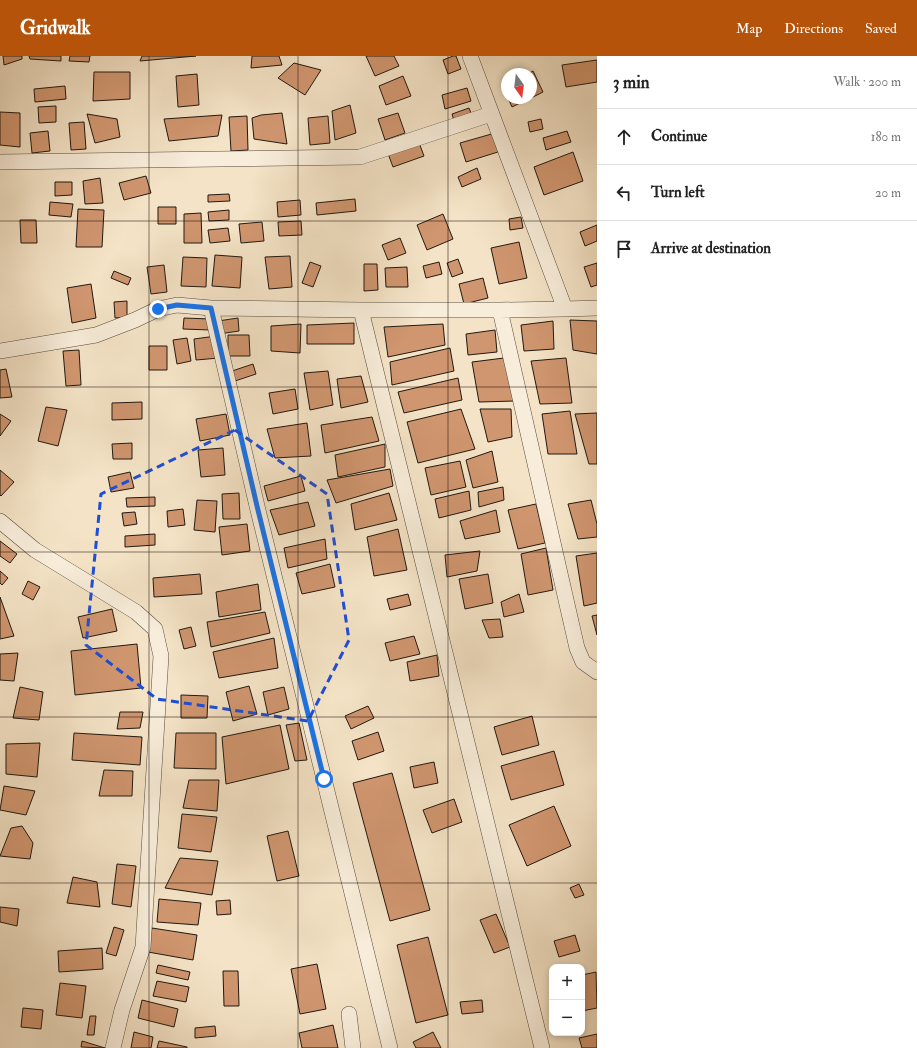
<!DOCTYPE html>
<meta charset="utf-8">
<style>
body{margin:0;font-family:"IM FELL Double Pica",serif;background:#f2f2f2;color:#222}
.controls{position:absolute;right:12px;bottom:12px;display:grid;overflow:hidden;border-radius:8px;box-shadow:0 2px 6px #0003}
.controls button{width:36px;height:36px;display:grid;place-items:center;padding:0;border:0;border-bottom:1px solid #e0e0e0;background:#fff;color:#222;font:20px sans-serif}
.compass{position:absolute;left:501px;top:12px;width:36px;height:36px;border-radius:50%;background:#fff;box-shadow:0 2px 6px #0003;rotate:166deg}
.stop{position:absolute;width:12px;height:12px;margin:-9px;border:3px solid #1a73e8;border-radius:50%;background:#fff}
.stop.end{background:#1a73e8;border-color:#fff;box-shadow:0 1px 4px #0008}
.list{margin:0;padding:0;list-style:none}
h2{display:flex;justify-content:space-between;align-items:center;height:52px;margin:0;padding:0 16px;font-size:17px}
h2 small{font-size:13px;font-weight:400;color:#767676}
.list li{display:grid;grid-template-columns:26px 1fr auto;gap:12px;align-items:center;box-sizing:border-box;height:56px;padding:0 16px;border-top:1px solid #e0e0e0}
.list b{display:block;font-size:15px;white-space:nowrap}
.list em{font-size:13px;font-style:normal;color:#767676}
.icon{flex:none;width:22px;height:22px;fill:none;stroke:currentColor;stroke-width:2;stroke-linecap:round;stroke-linejoin:round}
.map{position:relative;flex:none;width:597px;height:992px;overflow:hidden}
header{display:flex;align-items:center;gap:24px;box-sizing:border-box;height:56px;padding:0 20px;background:#b45309;color:#fff}
header strong{font-size:19px}
nav{display:flex;gap:22px;margin-inline-start:auto;font-size:14px}
main{display:flex}
aside{flex:1;background:#fff}
.map>svg:first-child{display:block}
</style>
<header>
<strong>Gridwalk</strong>
<nav><a>Map</a><a>Directions</a><a>Saved</a></nav>
</header>
<main>
<div class="map">
<svg width="597" height="992" viewBox="0 0 597 992">
<rect width="100%" height="100%" fill="#f4e3c6"/>
<filter id="stains"><feTurbulence type="fractalNoise" baseFrequency=".005" numOctaves="4"/><feColorMatrix values="0 0 0 0 .2 0 0 0 0 .09 0 0 0 0 .02 0 0 0 .5 -.17"/></filter>
<radialGradient id="worn" r=".72"><stop offset=".6" stop-color="#630" stop-opacity="0"/><stop offset="1" stop-color="#630" stop-opacity=".3"/></radialGradient>
<path fill="#d0966f" stroke="#211811" d="M3,0h19v3l-18,6z
M29,0h32v5l-31,-2z
M70,0h20l-1,6 -20,-1z
M142,0h54l-56,5z
M252,0h27l3,9 -31,3z
M366,0h28l5,10 -24,10z
M453,0h3l5,13 -13,5 -5,-14z
M597,4v22l-31,5 -4,-22z
M294,7l27,7 -16,25 -27,-17z
M533,15l10,21 -12,6v-24h-3z
M94,16h36v27l-37,2z
M197,18l2,31 -21,2 -2,-31z
M403,20l8,20 -25,9 -7,-19z
M65,30l1,13 -31,3 -1,-13z
M467,32l4,13 -26,8 -3,-14z
M508,42h22l-18,9z
M350,49l6,28 -21,7 -3,-29z
M56,50v16l-17,1 -1,-16z
M469,52l4,10 -18,6 -3,-10z
M0,56l20,1v34l-20,-2z
M282,57l5,31 -33,-5 -2,-21 9,-3z
M398,57l7,20 -20,7 -7,-21z
M87,58l30,5 3,18 -25,6z
M222,59l-4,21 -49,5 -5,-22z
M247,60l1,34 -17,1 -2,-34z
M328,60l2,27 -20,2 -2,-27z
M541,63l2,10 -13,3 -2,-10z
M84,66l2,27 -15,1 -2,-27z
M48,75l2,20 -18,2 -2,-20z
M567,75l4,11 -25,8 -3,-12z
M495,77l6,18 -35,11 -6,-19z
M418,84l6,16 -31,11 -6,-16z
M573,96l10,29 -39,14 -10,-28z
M477,112l4,11 -19,8 -4,-10z
M146,120l5,17 -27,7 -5,-17z
M100,122l3,25 -18,1 -2,-23z
M55,126h17v13l-17,1z
M229,138l1,7 -22,1v-7z
M355,143l1,12 -39,4 -1,-12z
M300,144l1,15 -23,2 -1,-15z
M50,146l23,2 -2,13 -22,-2z
M158,151h18v17h-18z
M78,153l26,1 -2,37h-26z
M229,154v10l-20,1 -1,-9z
M201,157l1,30h-18v-29z
M443,158l10,25 -26,11 -10,-25z
M521,161l2,11 -13,2 -1,-11z
M20,164h16l1,23h-16z
M301,165l1,14 -23,1 -1,-14z
M262,166l2,19 -23,2 -2,-19z
M597,169v16l-12,5 -5,-14z
M228,172l2,13 -20,2 -2,-13z
M400,182l6,15 -18,7 -6,-15z
M519,186l8,36 -28,6 -8,-36z
M215,199l27,2 -2,31 -28,-2z
M290,200l2,31 -23,2 -4,-32z
M183,201l24,1 -1,29 -25,-1z
M458,203l5,14 -11,4 -5,-14z
M310,206l11,4 -8,21 -11,-4z
M439,206l3,12 -16,4 -3,-12z
M597,207v22l-6,2 -7,-20z
M364,208h13l1,26 -14,1z
M164,209l3,27 -16,2 -4,-27z
M407,211l1,20h-22l-1,-19z
M114,215l17,7 -3,7 -17,-7z
M483,222l5,20 -24,6 -5,-20z
M91,228l5,34 -24,5 -5,-35z
M127,245v16l-12,1 -1,-16z
M184,262l27,1 -1,11 -27,-1z
M238,262l1,13 -20,3 -1,-13z
M570,264l27,1v33l-24,-4z
M553,265l1,28 -30,2 -3,-26z
M354,267v21h-47v-19z
M301,268l-1,29 -29,-2v-25z
M443,268l2,21 -57,12 -4,-30z
M495,274l2,22 -29,3 -2,-21z
M228,279h21l1,21h-22z
M216,280l3,22 -23,2 -2,-21z
M187,282l4,23 -14,3 -4,-24z
M149,290h18v24h-18z
M450,292l4,23 -62,14 -2,-23z
M79,294l2,35 -15,1 -3,-35z
M504,302l11,43 -36,1 -7,-40z
M566,302l6,45 -32,1 -9,-43z
M253,308l3,10 -24,8 -3,-10z
M6,313l6,28 -12,1v-28z
M328,315l5,34 -23,5 -6,-37z
M361,320l7,26 -27,6 -4,-29z
M458,322l4,22 -58,13 -6,-21z
M295,333l3,20 -25,5 -4,-21z
M142,346v17l-30,1v-17z
M46,351l21,3 -9,36 -20,-5z
M461,353l14,40 -57,14 -11,-41z
M480,353h31l1,28 -24,5z
M570,355l7,43h-29l-6,-40z
M597,357v51h-8l-14,-50z
M0,358l11,7 -11,15z
M226,358l4,21 -30,6 -4,-22z
M372,361l7,24 -54,12 -4,-28z
M307,367l4,33 -36,2 -8,-29z
M132,387v16h-19l-1,-15z
M385,388v23l-47,10 -3,-22z
M223,392l2,27 -24,2 -3,-27z
M492,395l6,31 -25,6 -7,-28z
M460,405l6,26 -35,8 -6,-27z
M390,413l3,17 -57,17 -9,-23z
M0,414l14,12 -13,14 -1,-1z
M130,416l4,16 -23,4 -3,-15z
M301,420l4,15 -37,10 -4,-15z
M503,431l1,13 -25,7 -1,-15z
M469,435l2,19 -32,8 -4,-19z
M239,437l1,26h-17l-1,-25z
M389,437l8,27 -42,10 -4,-26z
M155,441v9l-28,1 -1,-9z
M197,444l20,1 -2,31 -21,-2z
M591,444l6,24v13l-19,2 -10,-35z
M308,446l7,24 -36,9 -9,-25z
M536,448l9,39 -27,6 -10,-39z
M183,453l2,16 -17,2 -1,-16z
M496,454l4,22 -35,7 -5,-18z
M135,456l2,12 -13,2 -2,-13z
M247,468l3,27 -28,4 -3,-28z
M398,473l9,41 -33,6 -7,-39z
M155,478v11l-30,2v-11z
M325,483l2,20 -39,9 -4,-20z
M0,485l17,13 -7,9 -10,-7z
M546,492l7,42 -25,5 -7,-41z
M480,495l-3,20 -30,6 -2,-22z
M597,497v50l-13,3 -8,-50z
M330,508l5,23 -33,7 -6,-21z
M0,515l8,7 -6,7 -2,-2z
M200,518l2,20 -48,3 -1,-19z
M488,518l5,29 -28,6 -6,-30z
M28,525l12,6 -7,13 -11,-6z
M258,528l3,26 -42,7 -3,-25z
M408,538l3,11 -21,5 -3,-11z
M519,538l5,18 -20,5 -3,-15z
M0,541l14,39 -14,3z
M112,553l5,22 -34,7 -5,-21z
M265,556l5,21 -59,14 -4,-25z
M597,559v20l-5,-19z
M500,563l3,18 -14,1 -7,-18z
M191,571l5,19 -12,3 -5,-19z
M414,580l6,18 -30,7 -5,-18z
M274,582l4,30 -59,10 -6,-26z
M137,588l4,44 -66,7 -4,-44z
M18,597l-4,28 -14,-1v-26z
M437,599l2,21 -29,5 -3,-19z
M249,630l8,28 -24,7 -7,-29z
M20,631l23,5 -4,28 -26,-2z
M284,631l5,22 -21,6 -5,-23z
M181,639l27,1 -1,22h-26z
M368,650l6,12 -23,11 -6,-13z
M120,656h23l-3,16 -23,1z
M532,660l7,29 -37,10 -8,-28z
M299,667l8,37 -12,1 -9,-36z
M280,669l9,44 -63,15 -4,-47z
M378,676l6,19 -26,9 -6,-19z
M74,677l68,4 -2,28 -68,-5z
M176,677h40v36l-42,-1z
M40,687l-3,34 -31,-3v-30z
M554,695l10,34 -53,15 -10,-34z
M434,706l4,21 -24,5 -4,-21z
M104,714l29,1 -1,25h-33z
M392,717l38,137 -40,11 -37,-138z
M189,724h30l-2,31 -34,-3z
M4,730l31,5 -9,24 -26,-5z
M454,743l8,23 -30,11 -9,-23z
M554,750l17,40 -44,20 -18,-41z
M182,758l35,3 -6,35 -33,-4z
M22,770l11,17 -3,16 -30,-3 11,-28z
M288,775l11,45 -22,5 -10,-45z
M180,802l38,3 -6,34 -47,-7z
M117,808l19,2 -5,41 -19,-3z
M73,821l24,5 3,25 -33,-4z
M579,828l5,11 -9,3 -5,-10z
M159,843l42,4 -3,22 -41,-3z
M230,844l1,14 -14,1 -1,-14z
M0,851l19,2 -2,17 -17,-4z
M496,858l14,33 -16,6 -14,-33z
M114,871l10,3 -8,26 -10,-3z
M152,872l45,7 -4,25 -45,-8z
M575,879l5,16 -21,6 -5,-16z
M428,881l20,78 -32,8 -19,-78z
M102,892l1,21 -44,3 -1,-21z
M317,908l9,45 -26,5 -9,-45z
M158,909l32,7 -2,8 -32,-7z
M223,915h15l1,35h-15z
M596,916l1,36 -15,3v-36z
M157,925l32,6 -3,15 -33,-6z
M60,927l26,3 -4,32 -26,-3z
M142,944l36,9 -4,18 -36,-9z
M482,944l1,12 -21,2 -2,-12z
M23,952l20,2 -2,19 -20,-2z
M90,960h6l-2,19h-7z
M333,969l5,23h-36l-3,-15z
M215,970l1,10 -21,2v-10z
M134,976l19,5 -2,11h-20z
M433,976l8,16h-25l-3,-6z
M597,978v14h-15l-3,-10z
M82,985l23,7 -24,-1z
M159,985l28,6v1h-30z"/>
<g fill="none" stroke-linecap="round" stroke-linejoin="round">
<g stroke="#564b3e" stroke-width="16">
<path id="street" d="M470,0l95,253 32,-1
M0,106l360,-5 131,-43
M211,252l46,198 133,542
M361,254l181,738
M500,254l77,338 6,14 14,10
M0,295l96,-16 39,-15 23,-11 19,-4 34,3 150,2h139l65,-1
M0,465l35,29 101,62 19,17 6,27 -18,291 -21,63 -9,38
M349,958l4,34"/>
</g>
<use href="#street" stroke="#f8edda" stroke-width="15"/>
</g>
<g fill="none" stroke-linecap="round" stroke-linejoin="round">
<path stroke="#1a73e8" stroke-width="5" d="M158,253l19,-4 34,3 46,198 67,273"/>
</g>
<path fill="none" stroke="#1d4ed8" stroke-width="3" stroke-dasharray="8 5" stroke-linejoin="round" d="M235,374l92,64 22,146 -41,81 -151,-22 -71,-54 15,-151z"/>
<path fill="none" stroke="#211811" stroke-width="1" stroke-opacity="0.55" d="M149,0v992M298,0v992M448,0v992M0,165h597M0,331h597M0,496h597M0,661h597M0,827h597"/>
<rect width="100%" height="100%" filter="url(#stains)"/>
<rect width="100%" height="100%" fill="url(#worn)"/>
</svg>
<div class="controls">
<button>+</button>
<button>−</button>
</div>
<svg class="compass" viewBox="-18 -18 36 36"><path d="M0-13l5 13h-10z" fill="#e53935"/><path d="M0 13l5-13h-10z" fill="#767676"/></svg>
<div class="stop" style="left:324px;top:723px"></div>
<div class="stop end" style="left:158px;top:253px"></div>
</div>
<aside>
<h2>3 min<small>Walk · 200 m</small></h2>
<ul class="list">
<li><svg class="icon" aria-label="ahead" viewBox="0 0 24 24"><path d="M12 20V5M6 11l6-6 6 6"/></svg><div><b>Continue</b></div><em>180 m</em></li>
<li><svg class="icon" aria-label="left" viewBox="0 0 24 24"><path d="M17 20v-9H6M10 6l-5 5 5 5"/></svg><div><b>Turn left</b></div><em>20 m</em></li>
<li><svg class="icon" aria-label="arrive" viewBox="0 0 24 24"><path d="M6 21V4h12l-3 4 3 4H6"/></svg><div><b>Arrive at destination</b></div></li>
</ul>
</aside>
</main>
